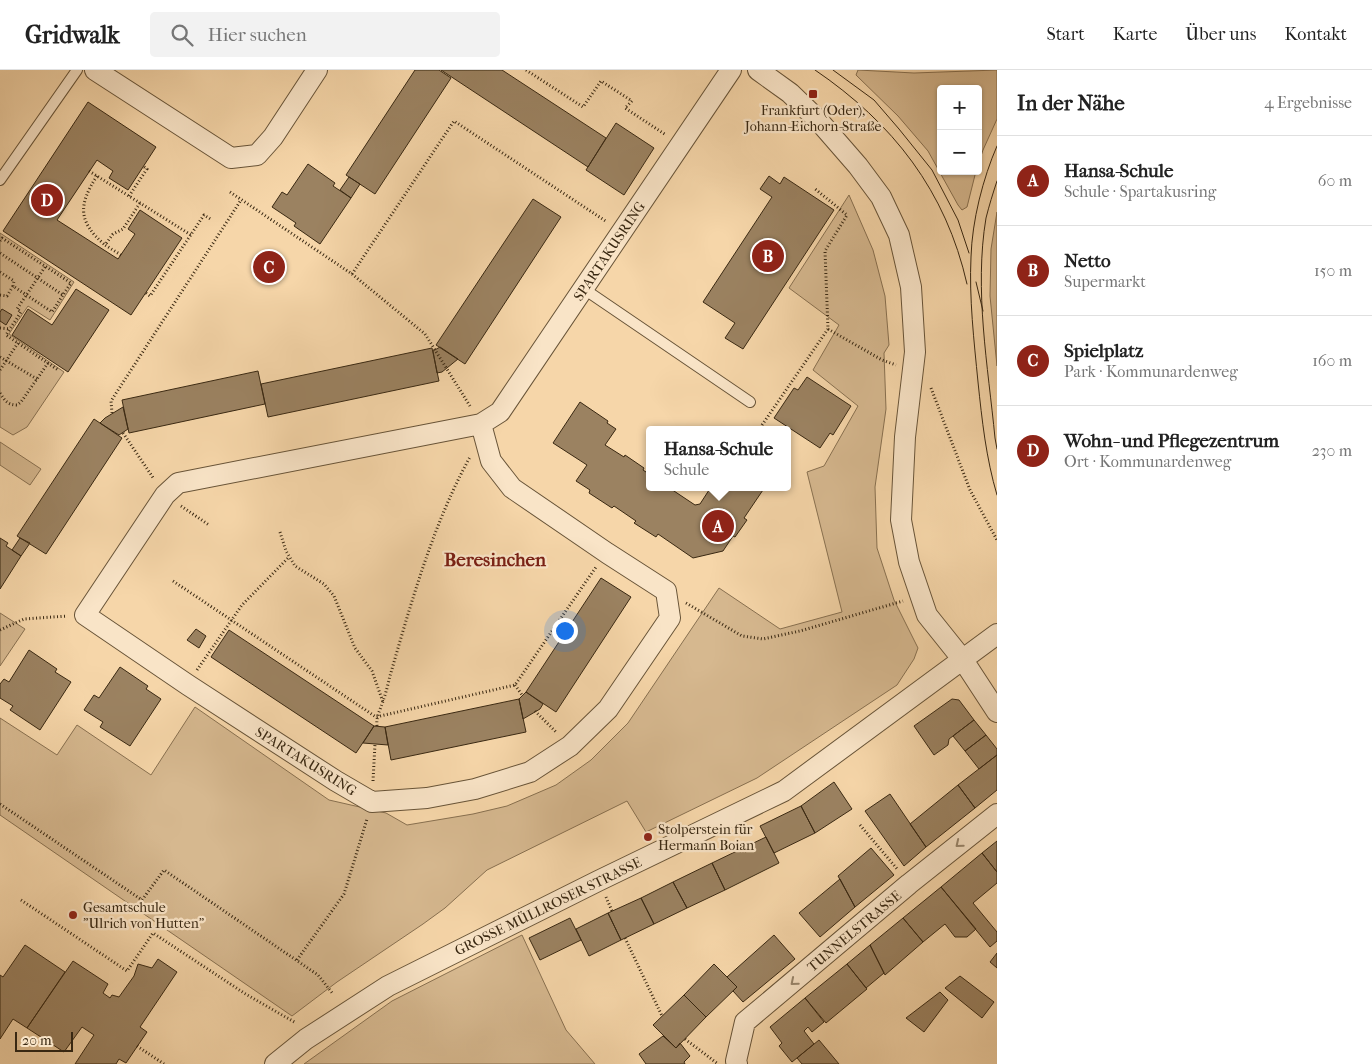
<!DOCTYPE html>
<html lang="de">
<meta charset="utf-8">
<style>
body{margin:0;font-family:"IM FELL French Canon",serif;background:#f2f2f2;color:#222}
.controls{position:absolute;right:15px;top:15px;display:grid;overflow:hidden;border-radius:5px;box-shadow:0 1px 4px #0004}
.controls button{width:45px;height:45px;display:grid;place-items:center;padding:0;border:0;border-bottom:1px solid #e0e0e0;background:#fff;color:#222;font:25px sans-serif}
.scale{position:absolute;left:15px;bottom:12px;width:58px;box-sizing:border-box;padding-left:5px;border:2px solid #392812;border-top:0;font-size:14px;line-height:18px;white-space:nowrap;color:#392812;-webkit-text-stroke:4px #f9e4c7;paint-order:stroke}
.you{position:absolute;left:564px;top:560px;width:18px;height:18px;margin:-12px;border:4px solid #fff;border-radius:50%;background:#1a73e8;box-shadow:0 0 0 8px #1a73e833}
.badge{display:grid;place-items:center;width:32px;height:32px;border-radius:50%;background:#8f2418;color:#fff;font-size:16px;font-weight:700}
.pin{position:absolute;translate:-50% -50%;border:2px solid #fff;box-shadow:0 1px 5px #0006}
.popup{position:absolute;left:646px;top:356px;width:145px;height:65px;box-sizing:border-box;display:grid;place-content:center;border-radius:5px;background:#fff;filter:drop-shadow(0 1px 4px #0005);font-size:16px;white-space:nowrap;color:#767676}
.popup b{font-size:19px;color:#222}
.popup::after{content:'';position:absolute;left:50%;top:100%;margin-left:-10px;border:10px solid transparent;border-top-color:#fff}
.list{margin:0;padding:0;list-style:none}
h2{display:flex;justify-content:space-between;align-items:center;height:65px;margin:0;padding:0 20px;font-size:21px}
h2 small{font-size:16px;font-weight:400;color:#767676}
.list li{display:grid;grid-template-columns:32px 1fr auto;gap:15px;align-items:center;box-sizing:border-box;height:90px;padding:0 20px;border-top:1px solid #e0e0e0}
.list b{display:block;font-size:19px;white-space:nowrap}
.list p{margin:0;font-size:16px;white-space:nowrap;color:#767676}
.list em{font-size:16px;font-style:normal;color:#767676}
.icon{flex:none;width:28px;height:28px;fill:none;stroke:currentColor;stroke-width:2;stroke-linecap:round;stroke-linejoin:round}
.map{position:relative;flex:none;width:997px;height:994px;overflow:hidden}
header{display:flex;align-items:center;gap:30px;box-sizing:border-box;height:70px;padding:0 25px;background:#fff;border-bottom:1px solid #e0e0e0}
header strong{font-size:24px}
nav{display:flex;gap:28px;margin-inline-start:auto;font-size:18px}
.search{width:350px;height:45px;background:#f2f2f2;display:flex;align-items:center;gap:12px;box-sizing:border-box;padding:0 18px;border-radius:5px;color:#767676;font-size:19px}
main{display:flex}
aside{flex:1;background:#fff}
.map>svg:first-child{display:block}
</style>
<header>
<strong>Gridwalk</strong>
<div class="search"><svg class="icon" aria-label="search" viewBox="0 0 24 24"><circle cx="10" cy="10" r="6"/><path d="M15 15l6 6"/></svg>Hier suchen</div>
<nav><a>Start</a><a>Karte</a><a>Über uns</a><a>Kontakt</a></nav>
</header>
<main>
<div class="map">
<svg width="997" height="994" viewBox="0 0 997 994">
<rect width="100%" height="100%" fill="#f6d6a9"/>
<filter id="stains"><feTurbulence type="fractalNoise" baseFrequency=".004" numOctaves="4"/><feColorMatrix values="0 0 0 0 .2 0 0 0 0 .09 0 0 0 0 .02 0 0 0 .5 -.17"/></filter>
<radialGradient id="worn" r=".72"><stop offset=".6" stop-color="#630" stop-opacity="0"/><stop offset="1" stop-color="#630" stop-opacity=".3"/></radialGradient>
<path fill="#d6b88f" stroke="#887050" d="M858,0l56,3 83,-3v49l-14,31 -5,15v-76h-37v82h35l-9,36 -5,3 -4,-5 -30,-54 -30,-35 -42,-41z
M849,125l24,55 12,46 4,49 -5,8 2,56 -11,78 2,61 17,52 24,48 -4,11 -17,26 -140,93 -111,54 -19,-31 -140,69 -42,38 -22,16 -86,58 -45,34 -292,-201v-97l57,37 20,-30 74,50 44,-68 134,93 57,13 21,12 66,-11 34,-8 49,-21 35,-25 37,-37 91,-135 61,41 62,-17 -35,-140 17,-6 34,-60 -45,-36 26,-45 -50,-37z
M997,142v154l-7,-70 1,-47z
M0,163l74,49 -24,38 -22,-14 -19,28 55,38 -37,55 -14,8 -13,-8z
M0,372l41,27 -11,16 -30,-20z
M0,543l25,16 -25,37z
M522,865l44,95 29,34h-291l88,-63z"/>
<path fill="#9b8261" stroke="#392812" d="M415,0h24l12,8 -76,116 -29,-19z
M441,0h61l104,68 -18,29z
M88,32l68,45 -28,43 -19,-12 4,-7 -16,-11 -40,60 61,39 17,-25 -7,-5 12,-19 42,28 -51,77 -128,-84z
M616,53l38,25 -30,47 -38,-25z
M308,94l27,19 -2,3 18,12 -31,46 -26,-18 2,-3 -24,-16 10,-15 5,3z
M769,106l11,8 4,-7 50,33 -91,139 -18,-11 10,-15 -32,-21 69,-105 -12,-8z
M349,107l11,7 -9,14 -11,-8z
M533,129l28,18 -96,147 -29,-19z
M76,219l33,21 -41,62 -56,-37 16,-26 24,16z
M2,239l10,6 -6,10 -6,-4v-9z
M440,277l18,12 -16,13 -5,1 -4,-22z
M432,278l7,33 -171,36 -7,-33z
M258,301l7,33 -136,29 -7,-33z
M807,307l44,29 -18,29 -3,-2 -10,15 -46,-30 20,-30 4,2z
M580,332l28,19 -1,2 9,6 -11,16 19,12 1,-2 19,13 -1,2 6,4v13h23l-1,2 24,16 5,-1 11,-17h54l-21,31 3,2 -12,17 -2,-1 -10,15 -30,7 -35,-24 -2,3 -22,-14 2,-2 -22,-15 -2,2 -23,-15 1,-3 -14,-9 11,-16 -34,-22z
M123,337l5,22 -9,6 -19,-12 5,-5z
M94,349l28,19 -76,116 -29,-18z
M0,468l8,5 -2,3 15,10 -21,33z
M20,468l10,5 -9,13 -9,-6z
M601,508l30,19 -75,115 -30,-20z
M196,559l10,7 -7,12 -12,-8z
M229,560l145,96 -18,27 -145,-96z
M29,580l28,19 -2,3 16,10 -31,48 -30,-20 3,-4 -13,-8v-14l4,-5 5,3z
M120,597l28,19 -2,3 15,10 -31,47 -30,-19 3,-5 -19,-12 10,-15 5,3z
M526,622l17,12 -3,5 -17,10 -4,-20z
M519,629l7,33 -135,28 -6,-33z
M952,629l7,1 15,20 -25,19 -1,6 -14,10 -20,-29z
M974,650l12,15 -21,16 -12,-15z
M374,656l11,1 3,18 -25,-2z
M986,665l11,14v6l-18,14 -14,-18z
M997,685v35l-22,18 -17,-23z
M834,712l18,27 -37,24 -14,-27z
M958,715l17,23 -49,39 -16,-23z
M890,724l36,53 -22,19 -39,-55z
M801,736l14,27 -41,20 -14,-27z
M766,767l13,26 -54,27 -13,-27z
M997,771v31l-15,-19z
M871,778l23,27 -39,32 -17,-31z
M982,783l15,19v11l-24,20 24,29v9l-7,6 -49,-60z
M712,793l13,27 -38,18 -14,-26z
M840,809l15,28 -35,30 -21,-24z
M673,812l14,26 -33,16 -13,-26z
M941,817l35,42 -9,8h-12l-10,-13 -22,18 -20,-24z
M641,828l13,26 -33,16 -13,-27z
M608,843l13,27 -32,16 -13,-27z
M570,848l11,22 -41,20 -11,-22z
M903,848l20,24 -38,33 -15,-30z
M774,865l21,24 -52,43 -10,-11 4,-4 -10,-10z
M25,875l40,27 -38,56 -14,-9 -13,20v-64l3,2z
M870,875l14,28 -18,15 -19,-24z
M997,883v15l-7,-6z
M158,889l19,13 -37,55 7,5 -21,31 -7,-4 -3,5h-41l19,-29 -12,-8 -18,25 -37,-24 46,-67 35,23 -5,9 7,5 2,-3 7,2 15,-21 4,-12 14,4z
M714,894l23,23 -31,30 -22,-22z
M847,894l20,25 -41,34 -21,-25z
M960,906l34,26 -12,16 -37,-30z
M940,922l8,8 -24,32 -18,-14z
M684,925l22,22 -30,31 -23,-23z
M805,928l19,24 -12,10 -4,-5 -4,4 10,13 -22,18 -13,-16 3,-3 -12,-16z
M663,966l13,12 4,-5 10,13 -6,6 1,2h-39l-7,-10z
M819,970l20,24h-37l-5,-6z"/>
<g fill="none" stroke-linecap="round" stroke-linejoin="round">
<g stroke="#685438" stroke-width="12">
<path id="lane" d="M0,110l77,-110
M584,219l166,113"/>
</g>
<g stroke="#685438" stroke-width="22">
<path id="street" d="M95,0l136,88 26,-3 16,-18 44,-67
M758,0l32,23 28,27 40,46 23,31 18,38 12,52 4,65 -10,85 -4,83 8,42 18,53 36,45 34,52
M481,354l10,37 21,27 95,65 59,38 4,27 -62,91 -38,37 -40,26 -55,17 -48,9 -55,4 -36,-21 -148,-96 -103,-70 80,-120 13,-12 303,-59 19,-12 231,-342
M275,994l31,-25 82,-53 210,-105 186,-90 213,-157
M737,994l-1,-3 9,-39 164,-138 88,-70"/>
</g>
<path stroke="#392812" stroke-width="3" stroke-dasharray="1 2.5" stroke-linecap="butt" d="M526,0l57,37 18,-26 31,20 -7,7 41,27
M89,101l102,64
M97,106c-19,29 -19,46 8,69
M230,122l122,82 102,-153 153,101
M129,126l18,-27 -4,-3
M0,171l2,-3 69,45 -8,12 -63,-42
M121,185l-16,-10 8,-11 10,-5 17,-26
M45,197l-28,42 4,3 -15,23 52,35
M0,202l14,9 -1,5
M352,204l73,60 45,72
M146,223l4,3 54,-81 8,5
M0,225l7,1 6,-10 39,26 11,-17
M0,258l10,1
M828,259l54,31 14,5
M0,287l37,22
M0,300l18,-27
M931,318l39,102 27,50
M0,323c5,8 8,12 17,12l4,-3 27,-39
M112,343l-1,-12 130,-201
M762,355l66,-96 -3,-78 22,-36 -33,-27
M123,363l31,46
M181,436l28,19
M280,462l6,19 9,15 29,18 10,12 21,52 17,23 11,31
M173,511l203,136 139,-32 81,-118
M686,533l56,33 21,3 37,-8 103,-30
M0,560l24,-11 43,-3
M197,600l45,-65 47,-48
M515,615l7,10
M535,641l21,21
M377,656c-1,-10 3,-15 6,-25 3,-8 5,-17 7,-25 21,-73 43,-152 80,-219
M373,711l2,-37
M0,734l142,96 22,-30 154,105 15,19
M860,755l38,45
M606,827l6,14
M21,830l106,71 26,-38 91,60 52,30
M625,868l37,78
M297,890l47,-66 23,-75
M685,969l33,25
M137,976l27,18"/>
<use href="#lane" stroke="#f9e4c7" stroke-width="10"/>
<use href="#street" stroke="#f9e4c7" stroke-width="20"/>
<path stroke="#392812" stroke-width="1" d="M815,0c78,53 131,121 152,214
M833,0l41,30 25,29 33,41 26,50 11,33
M997,76c-14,32 -25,75 -26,111 -2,41 3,84 7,125 4,38 8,76 19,113
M997,111c-4,12 -8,25 -11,37 -12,72 2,148 9,220l2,11
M976,212l7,29"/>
</g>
<defs><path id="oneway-chevron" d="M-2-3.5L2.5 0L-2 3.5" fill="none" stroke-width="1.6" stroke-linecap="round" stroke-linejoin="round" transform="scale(1.25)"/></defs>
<g stroke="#99866c">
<use href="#oneway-chevron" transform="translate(959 774) rotate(141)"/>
<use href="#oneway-chevron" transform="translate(794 912) rotate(140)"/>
</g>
<g fill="#8f2418" stroke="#f9e4c7" stroke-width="2">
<rect x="808" y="19" width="10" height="10" rx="2.5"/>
<circle cx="648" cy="767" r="5"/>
<circle cx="73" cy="845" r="5"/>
</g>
<g text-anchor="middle" stroke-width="4.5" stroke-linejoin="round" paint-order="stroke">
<g font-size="14" fill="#392812" stroke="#f9e4c7" text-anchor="start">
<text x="813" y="45" text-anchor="middle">Frankfurt (Oder),<tspan x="813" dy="16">Johann-Eichorn-Straße</tspan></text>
<text x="658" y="764">Stolperstein für<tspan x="658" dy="16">Hermann Boian</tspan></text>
<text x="83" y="842">Gesamtschule<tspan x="83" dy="16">"Ulrich von Hutten"</tspan></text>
</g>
<g font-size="14" fill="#392812" stroke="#f9e4c7">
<text transform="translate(609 181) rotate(-56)" y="5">SPARTAKUSRING</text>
<text transform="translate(306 691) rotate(32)" y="5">SPARTAKUSRING</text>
<text transform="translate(548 836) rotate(-26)" y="5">GROSSE MÜLLROSER STRASSE</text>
<text transform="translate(854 861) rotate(-40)" y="5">TUNNELSTRASSE</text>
</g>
<g font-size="19" font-weight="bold" fill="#7a1f14" stroke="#f9e4c7">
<text x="495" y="496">Beresinchen</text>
</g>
</g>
<rect width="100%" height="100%" filter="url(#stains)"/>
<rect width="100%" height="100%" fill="url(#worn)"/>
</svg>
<div class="controls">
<button>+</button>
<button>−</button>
</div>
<div class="scale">20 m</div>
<div class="you"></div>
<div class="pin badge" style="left:718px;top:456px">A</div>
<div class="popup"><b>Hansa-Schule</b>Schule</div>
<div class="pin badge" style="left:768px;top:186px">B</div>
<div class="pin badge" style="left:269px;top:197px">C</div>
<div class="pin badge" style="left:47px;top:130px">D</div>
</div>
<aside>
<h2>In der Nähe<small>4 Ergebnisse</small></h2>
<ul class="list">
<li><span class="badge">A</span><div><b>Hansa-Schule</b><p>Schule · Spartakusring</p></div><em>60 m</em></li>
<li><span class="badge">B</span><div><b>Netto</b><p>Supermarkt</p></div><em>150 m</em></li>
<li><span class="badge">C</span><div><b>Spielplatz</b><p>Park · Kommunardenweg</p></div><em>160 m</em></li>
<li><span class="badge">D</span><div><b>Wohn- und Pflegezentrum</b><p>Ort · Kommunardenweg</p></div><em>230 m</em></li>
</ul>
</aside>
</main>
